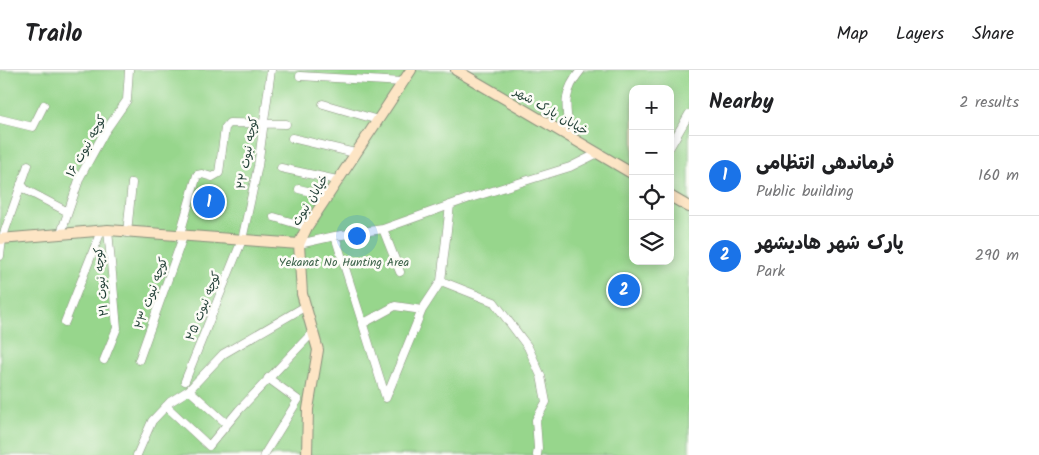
<!DOCTYPE html>
<meta charset="utf-8">
<style>
body{margin:0;font-family:Kalam,"Playpen Sans Arabic",sans-serif;background:#f6f6f6;color:#202124}
.controls{position:absolute;right:15px;top:15px;display:grid;overflow:hidden;border-radius:10px;box-shadow:0 2px 12px #0003}
.controls button{width:45px;height:45px;display:grid;place-items:center;padding:0;border:0;border-bottom:1px solid #e0e0e0;background:#fff;color:#202124;font:25px sans-serif}
.you{position:absolute;left:356px;top:165px;width:18px;height:18px;margin:-12px;border:4px solid #fff;border-radius:50%;background:#1a73e8;box-shadow:0 0 0 8px #1a73e833}
.badge{display:grid;place-items:center;width:32px;height:32px;border-radius:50%;background:#1a73e8;color:#fff;font-size:16px;font-weight:700}
.pin{position:absolute;translate:-50% -50%;border:2px solid #fff;box-shadow:0 1px 5px #0006}
.list{margin:0;padding:0;list-style:none}
h2{display:flex;justify-content:space-between;align-items:center;height:65px;margin:0;padding:0 20px;font-size:21px}
h2 small{font-size:16px;font-weight:400;color:#757577}
.list li{display:grid;grid-template-columns:32px 1fr auto;gap:15px;align-items:center;box-sizing:border-box;height:80px;padding:0 20px;border-top:1px solid #e0e0e0}
.list b{display:block;font-size:19px;white-space:nowrap}
.list p{margin:0;font-size:16px;white-space:nowrap;color:#757577}
.list em{font-size:16px;font-style:normal;color:#757577}
.icon{flex:none;width:28px;height:28px;fill:none;stroke:currentColor;stroke-width:2;stroke-linecap:round;stroke-linejoin:round}
.map{position:relative;flex:none;width:689px;height:385px;overflow:hidden}
header{display:flex;align-items:center;gap:30px;box-sizing:border-box;height:70px;padding:0 25px;background:#fff;border-bottom:1px solid #e0e0e0}
header strong{font-size:24px}
nav{display:flex;gap:28px;margin-inline-start:auto;font-size:18px}
main{display:flex}
aside{flex:1;background:#fff}
.map>svg:first-child{display:block}
</style>
<header>
<strong>Trailo</strong>
<nav><a>Map</a><a>Layers</a><a>Share</a></nav>
</header>
<main>
<div class="map">
<svg width="689" height="385" viewBox="0 0 689 385">
<rect width="100%" height="100%" fill="#fdfcf7"/>
<filter id="ink" filterUnits="userSpaceOnUse"><feTurbulence type="fractalNoise" baseFrequency=".02" numOctaves="2"/><feDisplacementMap in="SourceGraphic" scale="10" xChannelSelector="R" yChannelSelector="G"/><feConvolveMatrix kernelMatrix="1 2 1 2 8 2 1 2 1" color-interpolation-filters="sRGB"/></filter>
<filter id="wash" filterUnits="userSpaceOnUse"><feTurbulence type="fractalNoise" baseFrequency=".0096" numOctaves="4" result="noise"/><feDisplacementMap in="SourceGraphic" scale="20" xChannelSelector="R" yChannelSelector="G"/><feGaussianBlur stdDeviation="1.12" result="paint"/><feColorMatrix in="noise" values="0 0 0 0 0 0 0 0 0 0 0 0 0 0 0 0 0 1.4 0 .05"/><feComposite in="paint" operator="in"/></filter>
<g filter="url(#wash)">
<rect width="100%" height="100%" fill="#f0e1c3"/>
<path fill="#97d68c" stroke="#5b8a60" fill-rule="evenodd" d="M0,0h689v385h-689zM633,19h37v172h-37z"/>
</g>
<g filter="url(#ink)">
<g fill="none" stroke-linecap="round" stroke-linejoin="round">
<g stroke="#888f7c" stroke-width="9">
<path id="street" d="M300,6l103,6
M323,34l55,16
M0,49l33,8 11,-22
M570,66c-4,-28 -9,-42 11,-66
M292,68l63,15
M670,77l19,-33
M281,98l56,12
M21,114l5,6 42,22
M299,119l28,7
M274,147l33,10
M383,159l17,43
M61,163l19,-56 24,-44 23,-33 2,-30
M127,163l5,-50
M180,164l17,-59 5,-1 10,3 7,-4 6,-45 4,-5 57,1
M335,166l51,162 36,-88 19,-29 9,-76
M299,174l36,-8 48,-7 84,-30 103,-32 28,-14
M0,186l2,-17 26,-74
M441,211l53,21 34,45 13,29 5,26 -10,18 2,28 -1,7
M65,252l36,-91
M364,253l31,-17 27,4
M104,290l13,-32 -9,-98
M139,290l45,-126
M185,311l57,-141 16,-74 13,-96
M189,320l38,34
M166,336l43,40 30,-36 75,-79
M137,385l15,-34 18,-19 19,-12 34,-36 83,-48
M264,385l34,-55 -30,-22"/>
</g>
<g stroke="#888f7c" stroke-width="12">
<path id="secondary" d="M456,0l177,104
M670,126l19,11
M0,169l108,-9 191,14
M307,385l1,-46 10,-59 -16,-56 -3,-50 8,-17 104,-157"/>
</g>
<use href="#street" stroke="#fff" stroke-width="8"/>
<use href="#secondary" stroke="#fde5c5" stroke-width="10"/>
</g>
</g>
<g text-anchor="middle" stroke-width="5" stroke-linejoin="round" paint-order="stroke">
<g font-size="12" fill="#1f3d34" stroke="#fdfcf7">
<text transform="translate(551 41) rotate(30)" y="4">خیابان پارک شهر</text>
<text transform="translate(86 76) rotate(-61)" y="4">کوچه نبوت ۱۶</text>
<text transform="translate(247 83) rotate(-80)" y="4">کوچه نبوت ۲۲</text>
<text transform="translate(310 130) rotate(-58)" y="4">خیابان نبوت</text>
<text transform="translate(101 212) rotate(-95)" y="4">کوچه نبوت ۲۱</text>
<text transform="translate(151 223) rotate(-70)" y="4">کوچه نبوت ۲۳</text>
<text transform="translate(203 236) rotate(-68)" y="4">کوچه نبوت ۲۵</text>
</g>
<g font-size="12" fill="#3d634a" stroke="#fdfcf7">
<text x="344" y="196">Yekanat No Hunting Area</text>
</g>
</g>
</svg>
<div class="controls">
<button>+</button>
<button>−</button>
<button><svg class="icon" aria-label="locate" viewBox="0 0 24 24"><circle cx="12" cy="12" r="6"/><path d="M12 2v4M12 18v4M2 12h4M18 12h4"/></svg></button>
<button><svg class="icon" aria-label="layers" viewBox="0 0 24 24"><path d="M12 4l9 5-9 5-9-5zM3 14l9 5 9-5"/></svg></button>
</div>
<div class="you"></div>
<div class="pin badge" style="left:209px;top:132px">1</div>
<div class="pin badge" style="left:624px;top:220px">2</div>
</div>
<aside>
<h2>Nearby<small>2 results</small></h2>
<ul class="list">
<li><span class="badge">1</span><div><b>فرماندهی انتظامی</b><p>Public building</p></div><em>160 m</em></li>
<li><span class="badge">2</span><div><b>پارک شهر هادیشهر</b><p>Park</p></div><em>290 m</em></li>
</ul>
</aside>
</main>
